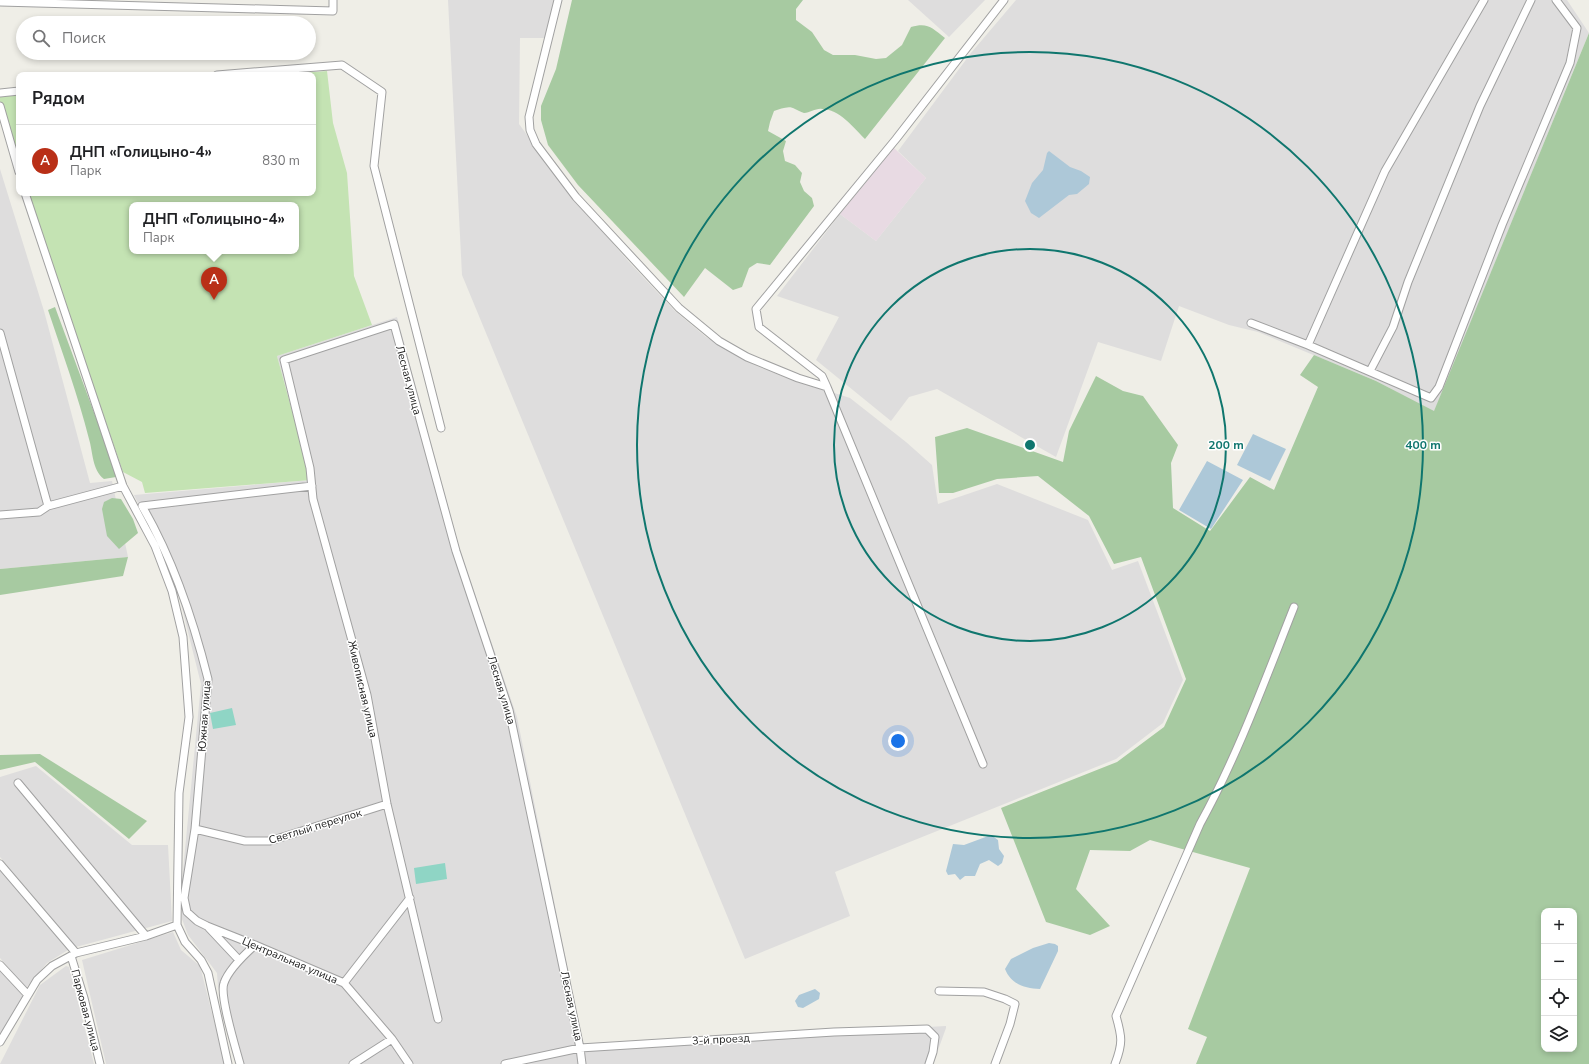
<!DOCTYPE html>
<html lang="ru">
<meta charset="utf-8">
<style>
body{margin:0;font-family:"Nunito Sans",sans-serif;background:#f2f2f2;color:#202124}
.controls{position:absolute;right:12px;bottom:12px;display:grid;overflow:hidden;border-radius:8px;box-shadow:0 2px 6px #0003}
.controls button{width:36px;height:36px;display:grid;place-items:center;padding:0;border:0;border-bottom:1px solid #e0e0e0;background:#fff;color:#202124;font:20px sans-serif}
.you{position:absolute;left:898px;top:741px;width:14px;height:14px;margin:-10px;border:3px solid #fff;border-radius:50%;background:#1a73e8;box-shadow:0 0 0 6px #1a73e833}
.badge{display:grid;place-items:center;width:26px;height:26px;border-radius:50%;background:#b92f17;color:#fff;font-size:13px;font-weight:700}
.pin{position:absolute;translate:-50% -33px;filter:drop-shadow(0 1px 2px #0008)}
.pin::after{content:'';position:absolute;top:21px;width:14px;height:12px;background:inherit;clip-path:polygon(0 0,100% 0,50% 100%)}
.popup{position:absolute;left:129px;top:202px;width:170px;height:52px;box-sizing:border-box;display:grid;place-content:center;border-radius:8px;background:#fff;filter:drop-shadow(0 1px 3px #0005);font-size:13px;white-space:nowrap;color:#757577}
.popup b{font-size:15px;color:#202124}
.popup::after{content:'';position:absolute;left:50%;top:100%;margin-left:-8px;border:8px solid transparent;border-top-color:#fff}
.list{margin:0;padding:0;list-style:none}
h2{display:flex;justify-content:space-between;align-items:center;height:52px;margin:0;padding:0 16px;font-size:17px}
h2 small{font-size:13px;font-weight:400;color:#757577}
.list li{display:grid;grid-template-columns:26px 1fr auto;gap:12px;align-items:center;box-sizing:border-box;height:72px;padding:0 16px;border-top:1px solid #e0e0e0}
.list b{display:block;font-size:15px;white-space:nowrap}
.list p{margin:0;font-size:13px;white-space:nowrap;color:#757577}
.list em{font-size:13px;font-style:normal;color:#757577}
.icon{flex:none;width:22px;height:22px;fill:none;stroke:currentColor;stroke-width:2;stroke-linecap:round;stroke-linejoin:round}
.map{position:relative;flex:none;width:1589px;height:1064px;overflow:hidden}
.search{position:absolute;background:#fff;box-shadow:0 2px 6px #0003;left:16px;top:16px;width:300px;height:44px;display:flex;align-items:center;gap:10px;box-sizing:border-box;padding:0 14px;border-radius:22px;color:#757577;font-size:15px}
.panel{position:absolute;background:#fff;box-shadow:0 2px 6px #0003;left:16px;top:72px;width:300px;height:124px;border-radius:8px}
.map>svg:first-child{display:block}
</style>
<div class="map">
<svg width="1589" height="1064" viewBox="0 0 1589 1064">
<rect width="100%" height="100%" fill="#efeee7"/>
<path fill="#dedddd" d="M448,0h107l-8,38h-27l-1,86 53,72 57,66 46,49 31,26 44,26 37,15 63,20 56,44 26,23 6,39 59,-20 91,36 24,50 26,-9 45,119 -20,43 -47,36 -281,113 15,44 -105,43 -283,-684z
M908,0h77l-36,37z
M1016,0h551l22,33 -155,379 -58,-31 -118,-49 -29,-7 -50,-19 -18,55 -63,-19 -42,115 -119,-68 -28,8 -18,24 -75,-61 23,-43 -62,-21 63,-82 36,27 50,-63 -28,-27 73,-98z
M0,169l44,142 46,172 22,-2 16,76 -128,12z
M397,317l62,230 58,170 66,328 363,-19v2l-13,36h-697l-18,-77 -1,-14 -29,-38 -6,-16 -1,-28 20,-207 -26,-104 -41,-85 177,-15 -34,-124z
M36,766l96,79h36l4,76 -96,26 -76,-90v-80z
M0,870l68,80 -21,13 -21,25 -26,-30z
M173,932l8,18 19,16 25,98h-119l-24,-104z
M66,966l3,1 25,97h-94l40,-79z
M0,969l24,28 -17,29 -7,7z"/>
<path fill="#e8dae3" d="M894,148l32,30 -50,63 -36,-27z"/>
<path fill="#c4e3b3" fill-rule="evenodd" d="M327,71l6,52 14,50 7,103 18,49 -95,31 34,124 -166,13 -3,-11 -19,-10 -96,-279h286v-118h-37zM132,205h164v46h-164z
M19,95v73l-19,-55v-17z"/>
<path fill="#a7caa1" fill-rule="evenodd" d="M572,0h231l-7,9v11l16,12 12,18 9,5h22l21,4 10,-1 16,-13 9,-18c17,-5 21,1 34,11l-80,101c-12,-12 -26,-30 -43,-30 -6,-1 -12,4 -18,4 -4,-1 -6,-3 -9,-4 -6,-4 -14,0 -21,2l-4,11 -2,9 18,10 -3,10 2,10 10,4 7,8 -2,9 4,9 8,7 2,8 -44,59 -13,-2 -8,5 -7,19 -9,3 -28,-22 -21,29 -106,-112 -30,-40 -7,-25v-14l15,-37z
M1589,33v1031h-393l11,-27 -19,-8 62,-161 -100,-28 -20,11 -40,-1 -14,39 34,37 -20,9 -44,-13 -45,-114 116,-46 47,-35 22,-48 -45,-122 -27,7 -25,-48 -51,-40 -41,3 -44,14h-14l-4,-56 32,-9 96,34 6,-31 27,-55 27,15 20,5 35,49 -7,18 2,45 37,23 40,-54 24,13 44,-103 -18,-12 14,-20 62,26 58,30zM1544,911h30v138h-30z
M55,307l61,165v5l-12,2c-12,-9 -11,-27 -15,-40 -11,-44 -27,-87 -41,-129z
M112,498l9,1 12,20 5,14 -19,16 -12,-13 -5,-27 2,-7z
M128,557l-5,19 -123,19v-26z
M40,754l107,67 -18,18 -94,-77 -35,8v-15z"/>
<path fill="#8fd5c5" d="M232,708l4,17 -23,4 -3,-16z
M445,863l2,16 -31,5 -2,-16z"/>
<path fill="#adc8d8" d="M1049,151l21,16 11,4 9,6 -1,7 -12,10 -8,1 -30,23 -8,-5 -6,-12 7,-18 11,-13 4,-17z
M1253,434l33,15 -16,32 -33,-16z
M1207,461l36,19 -32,49 -32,-19z
M991,835l7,5 1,9 5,7 -2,7 -4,3 -9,-6 -9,4 -5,12h-10l-5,4 -5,-6 -7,1 -2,-4 7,-27 11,1z
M1049,943l6,1 3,2v5l-18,38c-16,-1 -29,-5 -35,-20l6,-10 22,-11z
M815,989l5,4 -1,6 -16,9 -5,-1 -3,-6 4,-6z"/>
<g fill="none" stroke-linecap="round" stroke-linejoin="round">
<g stroke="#a1a1a1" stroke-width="9">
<path id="minor" d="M558,0l-29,117 1,13 6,14 40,53 103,111 40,33 28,16 51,21 29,9 156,377
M0,2l333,9v-11
M217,75l125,-10 40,27 -8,74 67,262
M0,93l19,-2
M0,106l19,66
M1251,323l57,22 77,-174 99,-171
M0,333l48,173
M1308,345l123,53 8,-11 63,-162 68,-162 7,-35 -21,-28
M1370,371l23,-44 15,-45 72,-176 51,-106
M827,387l-5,-11 -63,-49 -3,-18 140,-170 108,-139
M312,486l-170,20c31,53 51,113 66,173l-13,150 -11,69 3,14 10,9 10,5 48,19 89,38 48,56 17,25
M0,515l39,-3 9,-6 75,-20
M18,783l128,153
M195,829l50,12h25l117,-37
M0,864l76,89
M177,925l8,17 16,18 7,13 20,91
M209,928l30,32
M71,956l13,42 16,66
M0,965l28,30
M344,983l66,-85
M939,991l45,1 21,7 10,5 -5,20 -15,40
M438,1019l-51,-215 -20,-109 -54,-196 -3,-31 -26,-108 110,-36 62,227 53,159 71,338 2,16
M0,1042l37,-62 15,-14 24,-13 70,-17 31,-11 2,-132 10,-76 -6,-80 -11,-46 -17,-45 -32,-60 -98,-293
M240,1064c-4,-15 -21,-69 -16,-81 4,-12 21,-29 31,-38
M353,1064l39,-25
M505,1064l75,-16 254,-16 93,-3 8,8 -2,15 -4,12
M1115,1064c8,-21 7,-27 1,-48l84,-192c38,-69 65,-144 94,-217"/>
</g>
<use href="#minor" stroke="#fff" stroke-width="7"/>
</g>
<g fill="none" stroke="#0f766e" stroke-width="2">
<circle cx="1030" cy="445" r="196"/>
<circle cx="1030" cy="445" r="393"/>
</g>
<g text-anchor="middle" stroke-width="3" stroke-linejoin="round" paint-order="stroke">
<g font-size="11" fill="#202020" stroke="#fff">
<text transform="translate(409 380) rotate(75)" y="4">Лесная улица</text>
<text transform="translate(363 689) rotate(77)" y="4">Живописная улица</text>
<text transform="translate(502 690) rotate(73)" y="4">Лесная улица</text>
<text transform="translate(204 716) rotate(-86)" y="4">Южная улица</text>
<text transform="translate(315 826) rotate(-17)" y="4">Светлый переулок</text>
<text transform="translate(290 960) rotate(23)" y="4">Центральная улица</text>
<text transform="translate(572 1006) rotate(78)" y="4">Лесная улица</text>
<text transform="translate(86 1010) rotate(75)" y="4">Парковая улица</text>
<text transform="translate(721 1039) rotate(-3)" y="4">3-й проезд</text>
</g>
</g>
<circle cx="1030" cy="445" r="6" fill="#0f766e" stroke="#fff" stroke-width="2"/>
<g font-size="12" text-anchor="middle" font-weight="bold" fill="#0f766e" stroke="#fff" stroke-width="3" stroke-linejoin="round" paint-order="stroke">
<text x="1226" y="449">200 m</text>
<text x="1423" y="449">400 m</text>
</g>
</svg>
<div class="controls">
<button>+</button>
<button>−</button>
<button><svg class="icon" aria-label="locate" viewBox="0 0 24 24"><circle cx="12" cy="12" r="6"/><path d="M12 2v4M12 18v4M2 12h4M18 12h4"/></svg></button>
<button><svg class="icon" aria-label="layers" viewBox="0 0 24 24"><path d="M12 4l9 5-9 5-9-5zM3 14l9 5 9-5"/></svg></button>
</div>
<div class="you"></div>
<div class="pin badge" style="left:214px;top:300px">A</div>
<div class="popup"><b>ДНП «Голицыно-4»</b>Парк</div>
<div class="search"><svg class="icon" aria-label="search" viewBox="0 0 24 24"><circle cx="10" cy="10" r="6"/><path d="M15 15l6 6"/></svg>Поиск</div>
<section class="panel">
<h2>Рядом<small></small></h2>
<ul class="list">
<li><span class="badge">A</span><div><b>ДНП «Голицыно-4»</b><p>Парк</p></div><em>830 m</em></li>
</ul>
</section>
</div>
